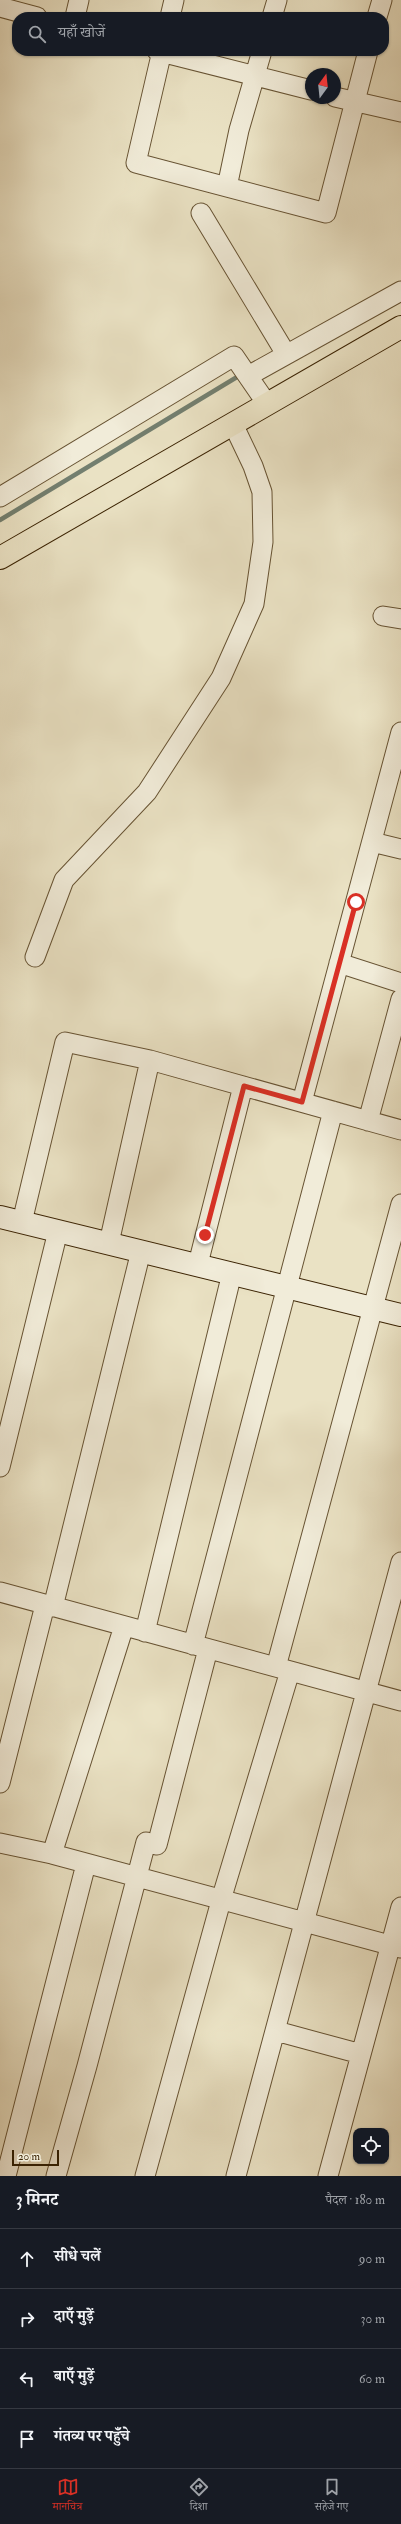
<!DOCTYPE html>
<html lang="hi">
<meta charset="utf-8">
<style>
body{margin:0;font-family:"IM FELL Double Pica","Noto Serif Devanagari",serif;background:#20242c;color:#f1f3f6}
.controls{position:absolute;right:12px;bottom:12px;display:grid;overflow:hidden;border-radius:8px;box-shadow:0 1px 3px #0004}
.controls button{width:36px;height:36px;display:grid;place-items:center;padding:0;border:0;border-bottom:1px solid #363941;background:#171b24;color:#f1f3f6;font:20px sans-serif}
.compass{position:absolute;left:305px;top:68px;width:36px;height:36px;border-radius:50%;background:#171b24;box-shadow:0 1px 3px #0004;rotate:15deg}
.scale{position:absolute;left:12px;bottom:10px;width:47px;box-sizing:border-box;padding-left:4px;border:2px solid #3b2303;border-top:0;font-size:11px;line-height:14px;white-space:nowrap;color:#3b2303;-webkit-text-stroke:3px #f1ecd9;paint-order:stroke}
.stop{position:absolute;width:12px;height:12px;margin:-9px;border:3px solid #d93025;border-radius:50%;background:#fff}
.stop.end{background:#d93025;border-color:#fff;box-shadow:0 1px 4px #0008}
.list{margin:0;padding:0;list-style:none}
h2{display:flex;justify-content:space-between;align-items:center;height:52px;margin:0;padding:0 16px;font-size:17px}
h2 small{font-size:13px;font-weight:400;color:#9ea1a6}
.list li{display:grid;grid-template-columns:26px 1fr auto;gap:12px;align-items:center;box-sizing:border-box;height:60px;padding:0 16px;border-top:1px solid #363941}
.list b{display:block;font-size:15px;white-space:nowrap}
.list em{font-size:13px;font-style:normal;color:#9ea1a6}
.icon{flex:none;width:22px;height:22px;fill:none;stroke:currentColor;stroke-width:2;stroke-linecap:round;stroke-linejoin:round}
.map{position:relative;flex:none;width:401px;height:2176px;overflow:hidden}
.search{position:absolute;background:#171b24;box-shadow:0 1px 3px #0004;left:12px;right:12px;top:12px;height:44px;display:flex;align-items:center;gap:10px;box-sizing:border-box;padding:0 14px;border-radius:16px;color:#9ea1a6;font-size:15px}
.sheet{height:292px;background:#171b24}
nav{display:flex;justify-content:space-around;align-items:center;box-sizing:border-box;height:56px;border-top:1px solid #363941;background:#171b24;font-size:11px;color:#9ea1a6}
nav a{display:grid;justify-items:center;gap:2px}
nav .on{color:#d93025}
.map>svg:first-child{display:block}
</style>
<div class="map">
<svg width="401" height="2176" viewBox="0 0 401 2176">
<rect width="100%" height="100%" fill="#eae2c4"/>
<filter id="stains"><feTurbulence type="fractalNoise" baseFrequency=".005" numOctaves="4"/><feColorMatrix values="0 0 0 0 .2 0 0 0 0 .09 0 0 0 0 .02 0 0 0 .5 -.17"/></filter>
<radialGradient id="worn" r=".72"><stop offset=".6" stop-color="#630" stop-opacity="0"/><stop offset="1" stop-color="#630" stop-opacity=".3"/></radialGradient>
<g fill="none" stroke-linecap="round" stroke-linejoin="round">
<path stroke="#737f6f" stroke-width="4.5" d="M0,520l242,-146"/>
<g stroke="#675333" stroke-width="21">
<path id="street" d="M0,7l37,10
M75,17l4,-17
M170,17l4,-17
M272,17l5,-17
M377,17l5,-17
M157,51l154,39
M162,51l-26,112 190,50 42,-162
M335,97l66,15
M227,187l12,-57 23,-79
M201,213l85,141
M248,376l153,-85
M0,497l234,-141 33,48
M383,616l18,3
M372,842l29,7
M35,957l29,-77 83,-88 74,-114 33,-74 9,-62 -1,-50 -9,-26 -20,-42
M339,963l62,20
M302,1102l99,-370
M368,1121l33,-122
M22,1222l43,-180 85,18 251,70
M109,1243l41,-183
M198,1264l45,-178
M0,1467l58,-236
M0,1592l401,109
M53,1607l88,-356
M145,1632l87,-359
M193,1645l140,-534
M276,1667l125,-463
M0,1783l45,-178
M0,1843l52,11 349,94
M52,1854l72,-228
M276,2031l85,23
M6,2176l80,-312
M56,2176l31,-110 59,-224 11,3 51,-196
M145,2176l79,-286 66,-219
M236,2176l165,-614
M328,2176l73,-269"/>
</g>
<g stroke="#3b2303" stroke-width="24">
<path id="secondary" d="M0,1217l401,98"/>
</g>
<g stroke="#3b2303" stroke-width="24">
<path id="highway" d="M0,558l401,-231"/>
</g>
<use href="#street" stroke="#f1ecd9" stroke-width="19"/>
<use href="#secondary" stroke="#f1ecd9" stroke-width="22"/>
<use href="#highway" stroke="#eae2c4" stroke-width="22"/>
</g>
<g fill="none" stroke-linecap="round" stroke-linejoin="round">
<path stroke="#d93025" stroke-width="5" d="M205,1235l39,-149 58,16 54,-200"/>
</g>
<rect width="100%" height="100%" filter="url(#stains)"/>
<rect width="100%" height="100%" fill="url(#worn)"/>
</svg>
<div class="controls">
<button><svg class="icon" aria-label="locate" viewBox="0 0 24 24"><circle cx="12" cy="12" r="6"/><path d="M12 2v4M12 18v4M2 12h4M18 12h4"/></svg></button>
</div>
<svg class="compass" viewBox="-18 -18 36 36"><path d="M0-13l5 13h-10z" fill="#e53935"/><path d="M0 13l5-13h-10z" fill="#9ea1a6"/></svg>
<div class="scale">20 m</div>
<div class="stop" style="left:356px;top:902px"></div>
<div class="stop end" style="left:205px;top:1235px"></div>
<div class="search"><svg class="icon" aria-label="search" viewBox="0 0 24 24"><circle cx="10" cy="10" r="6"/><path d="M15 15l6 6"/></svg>यहाँ खोजें</div>
</div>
<section class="sheet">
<h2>3 मिनट<small>पैदल · 180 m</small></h2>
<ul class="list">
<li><svg class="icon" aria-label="ahead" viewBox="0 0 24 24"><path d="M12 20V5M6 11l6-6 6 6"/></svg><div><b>सीधे चलें</b></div><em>90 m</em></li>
<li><svg class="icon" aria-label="right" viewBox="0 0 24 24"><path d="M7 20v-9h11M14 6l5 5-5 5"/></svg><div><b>दाएँ मुड़ें</b></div><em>30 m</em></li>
<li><svg class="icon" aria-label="left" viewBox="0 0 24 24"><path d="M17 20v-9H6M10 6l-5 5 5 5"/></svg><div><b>बाएँ मुड़ें</b></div><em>60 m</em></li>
<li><svg class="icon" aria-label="arrive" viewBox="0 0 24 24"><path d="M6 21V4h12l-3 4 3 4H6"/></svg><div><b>गंतव्य पर पहुँचे</b></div></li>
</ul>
</section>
<nav>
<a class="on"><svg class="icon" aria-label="map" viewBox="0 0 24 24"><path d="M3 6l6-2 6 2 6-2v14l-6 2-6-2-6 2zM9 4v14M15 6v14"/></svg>मानचित्र</a>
<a><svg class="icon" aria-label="directions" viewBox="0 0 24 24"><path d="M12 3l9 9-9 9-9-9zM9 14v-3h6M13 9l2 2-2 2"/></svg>दिशा</a>
<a><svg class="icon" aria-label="saved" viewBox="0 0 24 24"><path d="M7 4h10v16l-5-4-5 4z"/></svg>सहेजे गए</a>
</nav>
